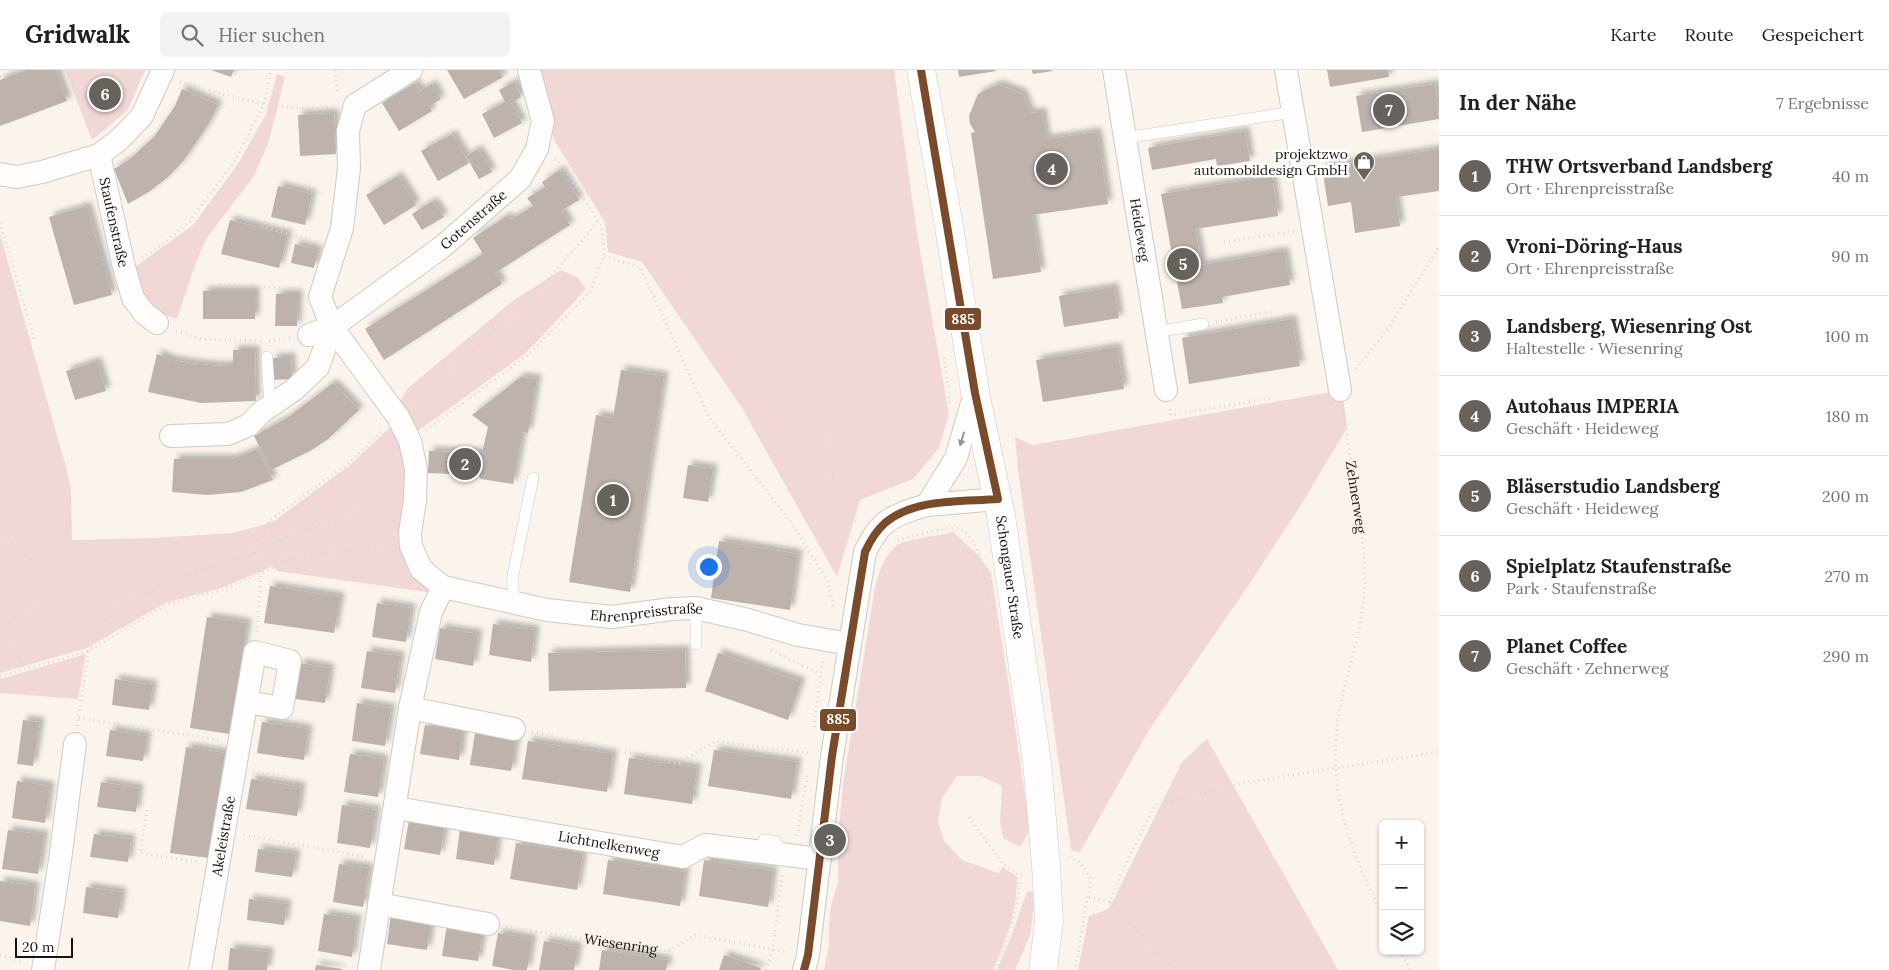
<!DOCTYPE html>
<html lang="de">
<meta charset="utf-8">
<style>
body{margin:0;font-family:Lora,serif;background:#f2f2f2;color:#202124}
.controls{position:absolute;right:15px;bottom:15px;display:grid;overflow:hidden;border-radius:8px;box-shadow:0 1px 4px #0004}
.controls button{width:45px;height:45px;display:grid;place-items:center;padding:0;border:0;border-bottom:1px solid #e0e0e0;background:#fff;color:#202124;font:25px sans-serif}
.scale{position:absolute;left:15px;bottom:12px;width:58px;box-sizing:border-box;padding-left:5px;border:2px solid #19140f;border-top:0;font-size:14px;line-height:18px;white-space:nowrap;color:#19140f;-webkit-text-stroke:4px #fff;paint-order:stroke}
.you{position:absolute;left:708px;top:496px;width:18px;height:18px;margin:-12px;border:4px solid #fff;border-radius:50%;background:#1a73e8;box-shadow:0 0 0 8px #1a73e833}
.badge{display:grid;place-items:center;width:32px;height:32px;border-radius:50%;background:#68625d;color:#fff;font-size:16px;font-weight:700}
.pin{position:absolute;translate:-50% -50%;border:2px solid #fff;box-shadow:0 1px 5px #0006}
.list{margin:0;padding:0;list-style:none}
h2{display:flex;justify-content:space-between;align-items:center;height:65px;margin:0;padding:0 20px;font-size:21px}
h2 small{font-size:16px;font-weight:400;color:#757577}
.list li{display:grid;grid-template-columns:32px 1fr auto;gap:15px;align-items:center;box-sizing:border-box;height:80px;padding:0 20px;border-top:1px solid #e0e0e0}
.list b{display:block;font-size:19px;white-space:nowrap}
.list p{margin:0;font-size:16px;white-space:nowrap;color:#757577}
.list em{font-size:16px;font-style:normal;color:#757577}
.icon{flex:none;width:28px;height:28px;fill:none;stroke:currentColor;stroke-width:2;stroke-linecap:round;stroke-linejoin:round}
.map{position:relative;flex:none;width:1439px;height:900px;overflow:hidden}
header{display:flex;align-items:center;gap:30px;box-sizing:border-box;height:70px;padding:0 25px;background:#fff;border-bottom:1px solid #e0e0e0}
header strong{font-size:24px}
nav{display:flex;gap:28px;margin-inline-start:auto;font-size:18px}
.search{width:350px;height:45px;background:#f2f2f2;display:flex;align-items:center;gap:12px;box-sizing:border-box;padding:0 18px;border-radius:8px;color:#757577;font-size:19px}
main{display:flex}
aside{flex:1;background:#fff}
.map>svg:first-child{display:block}
</style>
<header>
<strong>Gridwalk</strong>
<div class="search"><svg class="icon" aria-label="search" viewBox="0 0 24 24"><circle cx="10" cy="10" r="6"/><path d="M15 15l6 6"/></svg>Hier suchen</div>
<nav><a>Karte</a><a>Route</a><a>Gespeichert</a></nav>
</header>
<main>
<div class="map">
<svg width="1439" height="900" viewBox="0 0 1439 900">
<defs>
<filter id="shadow"><feDropShadow dx="4.5" dy="-4.5" stdDeviation="2.5" flood-color="#0004"/></filter>
</defs>
<rect width="100%" height="100%" fill="#faf4ed"/>
<path fill="#f1d7d5" d="M65,0h80l-17,40 -36,30z
M539,0h355l23,163 32,181 -10,34 -26,31 -53,21 -23,77 -95,-169 -100,-146 -34,-10 -3,-30 -51,-82z
M277,4l8,3 -16,64 -15,35 -48,63 -11,26 -18,54 -17,-6 -23,-19 -6,-24 62,-45 45,-61 28,-50z
M0,164l66,233 5,22 1,51 81,-2 80,-5 40,-11 77,-57 46,-43 15,79 23,92 -157,-22 -4,-5 -52,22 -56,15 -78,45 -87,25z
M561,200l16,7 9,12 -60,64 -115,83 -15,-28 12,-20 106,-88z
M1342,320l5,38 -43,72 -52,80 -103,150 -69,122 -9,-2 -53,-380 -3,-33 18,8z
M953,462l24,22 14,19 20,126 19,131 -10,17 -17,-9 -3,-16 2,-36 -21,-10h-24l-15,22 -4,23 6,20 18,19 36,13 5,-6 14,10c0,35 -10,61 -24,93h-169l5,-24v-22l2,-18 7,-24 1,-55 4,-43 32,-196c4,-15 9,-34 24,-44 6,-4 44,-9 54,-12z
M86,584l-8,45 -78,-6v-14z
M1207,669l131,231h-260l11,-54 20,-7 73,-147z
M1027,821l9,2 -6,43 -15,34h-18l14,-33z"/>
<path fill="#beb2ac" filter="url(#shadow)" d="M26,0h30l11,31 -67,25v-46z
M211,0h23l-3,7z
M447,0h51l5,7 -39,22z
M958,0h37l1,1 -37,6z
M1032,0h20v1l-19,3z
M1327,0h61l1,7 -59,10z
M514,12l7,15 -10,6 11,20 -28,15 -12,-24 23,-12 -6,-12z
M415,13l5,8 12,-7 9,15 -12,7 3,5 -33,20 -17,-28z
M1435,14l4,35 -77,13 -6,-36z
M1000,15l23,9 7,19 12,-1 4,27 51,-7 11,72 -76,11 9,57 -48,7 -22,-146 4,-1 -5,-8 -1,-8 9,-22 16,-8z
M182,19l36,16 -9,18 -25,37 -16,17 -18,14 -22,13 -14,-35 16,-10 24,-22 21,-31z
M334,43l2,41 -36,2 -2,-41z
M1245,61l5,30 -33,5 -1,-7 -64,11 -4,-22z
M452,64l17,29 -31,18 -17,-30z
M478,79l14,23 -13,7 -13,-23z
M1439,79v42l-43,6 4,29 -45,7 -4,-31 -23,4 -6,-39z
M560,100l19,30 -18,11 9,14 -75,48 7,11 -118,76 -19,-31 118,-75 -10,-16 34,-22 3,4 23,-14 -6,-8 18,-11 -3,-5z
M398,106l18,29 -32,20 -18,-30z
M1272,106l6,40 -83,13 7,36 82,-14 6,34 -68,12 1,6 -41,6 -21,-115z
M278,116l34,8 -7,31 -34,-8z
M433,131l11,16 -22,13 -10,-16z
M87,136l25,89 -38,10 -25,-88z
M230,150l58,15 -9,33 -58,-14z
M295,174l23,6 -4,18 -23,-5z
M1114,217l5,31 -55,9 -5,-31z
M203,221h52v28h-52z
M276,224h22l-1,32h-22z
M1292,249l8,47 -111,18 -7,-46z
M1117,277l7,42 -81,13 -7,-42z
M233,280h22l1,51 -55,2 -53,-11 9,-38 15,6 17,3 29,3 15,-1z
M291,287l1,22 -19,1 -1,-22z
M97,291l9,30 -31,9 -9,-29z
M621,300l43,6 -34,216 -61,-10 27,-167 17,3z
M521,307l16,2 -9,54 -5,-1 -10,52 -32,-5 -3,-4 -50,-2 1,-22 53,2 6,-26 -16,-12z
M333,313l26,27 -31,29 -18,12 -39,19 -17,-34 33,-18z
M258,379l15,31 -32,12 -34,3 -35,-3 2,-33h58z
M688,395l25,4 -5,33 -25,-4z
M719,471l79,13 -8,56 -79,-12z
M270,516l70,11 -6,36 -70,-10z
M377,533l34,5 -5,34 -34,-5z
M207,547l40,6 -17,111 -40,-6z
M493,554l42,6 -4,32 -42,-7z
M440,558l38,6 -5,32 -38,-7z
M685,580l1,38 -137,3 -1,-38z
M367,581l33,5 -5,37 -34,-5z
M718,583l83,29 -13,38 -83,-29z
M300,593l30,5 -5,35 -30,-4z
M115,609l38,6 -4,25 -37,-5z
M357,633l34,5 -6,38 -33,-5z
M23,650l17,2 -7,44 -16,-2z
M262,652l46,7 -4,31 -47,-7z
M425,655l38,5 -4,30 -39,-6z
M110,660l37,6 -4,25 -37,-5z
M475,663l41,6 -5,32 -41,-6z
M528,671l85,13 -6,38 -85,-13z
M186,677l39,6 -16,105 -39,-5z
M714,680l83,12 -6,37 -83,-13z
M350,684l34,5 -6,38 -34,-5z
M629,688l68,10 -5,36 -68,-10z
M251,709l50,8 -4,29 -51,-7z
M17,711l33,5 -5,37 -33,-5z
M101,712l38,6 -3,24 -39,-5z
M342,735l34,5 -6,38 -33,-5z
M409,750l36,5 -5,30 -36,-6z
M460,759l38,6 -4,30 -38,-6z
M8,760l36,5 -6,39 -36,-5z
M94,764l37,5 -3,23 -38,-5z
M516,773l67,10 -6,37 -67,-11z
M258,779l38,5 -4,23 -37,-5z
M608,790l77,12 -5,34 -77,-12z
M704,790l69,11 -5,36 -69,-11z
M339,794l30,4 -6,39 -30,-5z
M0,811l35,5 -5,40 -30,-5z
M86,817l36,5 -4,26 -35,-5z
M249,829l38,5 -3,21 -37,-5z
M324,844l33,5 -5,38 -34,-6z
M391,844l40,6 -4,30 -40,-6z
M447,855l36,5 -5,31 -36,-5z
M498,863l34,6 -5,31h-13l-22,-4z
M544,871l34,6 -4,23h-35z
M230,878l39,4 -2,18h-39z
M602,880l66,10 -2,10h-67z
M724,885l37,13 -1,2h-41z
M316,895l26,4v1h-27z"/>
<g fill="none" stroke-linecap="round" stroke-linejoin="round">
<g stroke="#cfcac4" stroke-width="12">
<path id="service" d="M1125,68l168,-26
M1156,262l47,-8
M267,287l3,49
M513,533v-28l20,-97
M696,574v-36
M764,770l11,1 8,12"/>
</g>
<g stroke="#cfcac4" stroke-width="24">
<g id="minor">
<path id="s3" d="M411,0l-56,35 -7,26 1,37 -7,60 -22,69 12,30 66,90 12,24 6,28 -1,31 -5,33 1,13 10,23 22,18 104,23 65,7 60,-8 24,-1 52,12 50,15 52,9"/>
<path id="s4" d="M1114,0l52,320"/>
<path d="M1286,0l54,320"/>
<path id="s5" d="M99,85l25,112 9,31 11,15 13,10"/>
<path d="M0,104l17,3 25,-5 57,-17 21,-16 22,-23 21,-46"/>
<path id="s6" d="M309,265l23,-8 110,-80 78,-68 17,-30 6,-28 -14,-51"/>
<path d="M171,366l57,-2 21,-9 11,-12 35,-24 23,-22 14,-40"/>
<path d="M927,435l29,-47 19,-65"/>
<path d="M410,638l104,21"/>
<path id="s7" d="M396,738l287,49 22,-12 115,14"/>
<path d="M379,834l109,20"/>
<path d="M43,900l17,-110 15,-116"/>
<path id="s8" d="M200,900l55,-318 35,9 -8,47 -35,-6"/>
<path d="M369,900l41,-262 21,-96 12,-25"/>
<path d="M804,900l4,-15 24,-199 33,-204c5,-10 10,-20 18,-27 8,-9 33,-17 44,-20l71,-6"/>
</g>
</g>
<g stroke="#cfcac4" stroke-width="29">
<g id="secondary">
<path id="s9" d="M921,0l27,150 27,172 26,124 36,246 9,103 3,56 -6,49"/>
</g>
</g>
<g stroke="#dbd8d6" stroke-width="3" stroke-dasharray="1 4" stroke-linecap="butt">
<path d="M109,0l1,6"/>
<path d="M335,0l3,24"/>
<path d="M0,7l16,-7"/>
<path d="M180,12c50,14 101,31 153,25"/>
<path d="M307,119l19,6"/>
<path d="M0,153l35,119"/>
<path d="M262,156l55,16"/>
<path d="M1224,172l71,-11"/>
<path d="M604,186l36,11 69,150 83,107 35,56 7,27"/>
<path d="M142,188l16,-10 32,-27 44,-59 30,-58 7,-34"/>
<path d="M219,215l82,4"/>
<path d="M1216,252l58,-11"/>
<path d="M176,261l26,8 61,2"/>
<path d="M269,271l21,-3"/>
<path d="M944,287l6,46"/>
<path d="M1356,299l33,-42 50,-80"/>
<path d="M412,334l122,-108 64,-75"/>
<path d="M1170,339l1,6 100,-17"/>
<path id="s1" d="M1343,339c5,31 9,62 14,93 4,26 8,53 8,79 -1,42 -16,82 -24,123 -17,82 7,140 42,213"/>
<path d="M426,360l102,-75 62,-63 14,-36 -2,-30 -43,-64 -4,-3"/>
<path d="M827,369l9,63 22,21"/>
<path d="M269,452l14,41"/>
<path d="M0,463l36,31 6,32 -42,34"/>
<path d="M898,470c15,-3 39,-11 53,-12 33,-1 36,65 39,88"/>
<path d="M257,562l4,-59 -6,-20 35,-17 82,-31"/>
<path d="M0,571l9,3 17,25"/>
<path d="M771,580l49,24"/>
<path d="M0,606l89,-25 76,-46 57,-15 73,-32 46,-7 50,-4"/>
<path d="M79,648l140,22"/>
<path d="M297,650l13,3"/>
<path d="M77,656l12,-75 23,-42 51,-24 49,-19 43,-13 14,-32 80,-58 34,-33"/>
<path d="M814,657l9,-68"/>
<path d="M532,662l147,31 37,-22 95,12"/>
<path d="M253,701l49,9"/>
<path d="M147,740l-7,43 58,9"/>
<path d="M969,747l35,48 15,11 6,-3"/>
<path d="M244,765l122,22"/>
<path d="M797,766l10,-61"/>
<path d="M1069,787l10,5 12,16 -16,92"/>
<path d="M1089,827l21,5 13,-33 32,-64 93,-23 191,-30"/>
<path d="M1110,832l65,68"/>
<path id="s2" d="M506,857l162,24 27,-16 92,17"/>
<path d="M1400,881l10,19"/>
<path d="M0,885l24,7"/>
<path d="M766,900l7,-21 9,-74"/>
<path d="M995,900c14,-33 24,-58 24,-94"/>
</g>
<use href="#service" stroke="#fefdfc" stroke-width="11"/>
<use href="#minor" stroke="#fefdfc" stroke-width="22"/>
<use href="#secondary" stroke="#fefdfc" stroke-width="28"/>
<g stroke="#fff" stroke-width="11">
<path id="bus-1" d="M804,900l4,-15 24,-199 33,-204c5,-11 11,-21 20,-29 29,-25 77,-21 113,-24l-23,-106 -54,-323"/>
</g>
<use href="#bus-1" stroke="#7a4b2a" stroke-width="8"/>
</g>
<defs><path id="oneway-solid" d="M-6-.8H1V-3.2L6.5 0L1 3.2V.8H-6Z" transform="scale(1.25)"/></defs>
<use fill="#979491" href="#oneway-solid" transform="translate(962 369) rotate(106)"/>
<defs>
<g id="shop-pin" transform="scale(1.125)"><path d="M0 17L-7.5 6A9.5 9.5 0 1 1 7.5 6Z" fill="#68625d" stroke="#fff"/><path d="M-5-2.5h2.3a2.7 3.5 0 0 1 5.4 0H5L5.5 6h-11ZM-1.5-2.5h3a1.5 2.3 0 0 0-3 0Z" fill="#fff"/></g>
</defs>
<g fill-rule="evenodd">
<use href="#shop-pin" x="1364" y="92"/>
</g>
<g text-anchor="middle" stroke-width="5" stroke-linejoin="round" paint-order="stroke">
<g font-size="14" fill="#19140f" stroke="#fff" text-anchor="end">
<text x="1348" y="89">projektzwo<tspan x="1348" dy="16">automobildesign GmbH</tspan></text>
</g>
<g font-size="14" fill="#19140f" stroke="#fff">
<text dy="5" stroke="none"><textPath href="#s6" startOffset="202">Gotenstraße</textPath></text>
<text dy="5" stroke="none"><textPath href="#s5" startOffset="69">Staufenstraße</textPath></text>
<text dy="5" stroke="none"><textPath href="#s4" startOffset="162">Heideweg</textPath></text>
<text dy="5" stroke="none"><textPath href="#s1" startOffset="89">Zehnerweg</textPath></text>
<text dy="5" stroke="none"><textPath href="#s9" startOffset="515">Schongauer Straße</textPath></text>
<text dy="5" stroke="none"><textPath href="#s3" startOffset="800">Ehrenpreisstraße</textPath></text>
<text dy="5" stroke="none"><textPath href="#s8" startOffset="136">Akeleistraße</textPath></text>
<text dy="5" stroke="none"><textPath href="#s7" startOffset="216">Lichtnelkenweg</textPath></text>
<text dy="5" stroke="none"><textPath href="#s2" startOffset="116">Wiesenring</textPath></text>
</g>
</g>
<g stroke="#fff" stroke-width="2">
<rect x="944" y="237" width="38" height="24" rx="5" fill="#7a4b2a"/>
<rect x="819" y="638" width="38" height="24" rx="5" fill="#7a4b2a"/>
</g>
<g font-size="14" text-anchor="middle" font-weight="bold" fill="#fff">
<text x="963" y="254">885</text>
<text x="838" y="654">885</text>
</g>
</svg>
<div class="controls">
<button>+</button>
<button>−</button>
<button><svg class="icon" aria-label="layers" viewBox="0 0 24 24"><path d="M12 4l9 5-9 5-9-5zM3 14l9 5 9-5"/></svg></button>
</div>
<div class="scale">20 m</div>
<div class="you"></div>
<div class="pin badge" style="left:613px;top:430px">1</div>
<div class="pin badge" style="left:465px;top:394px">2</div>
<div class="pin badge" style="left:830px;top:770px">3</div>
<div class="pin badge" style="left:1052px;top:99px">4</div>
<div class="pin badge" style="left:1183px;top:194px">5</div>
<div class="pin badge" style="left:105px;top:24px">6</div>
<div class="pin badge" style="left:1389px;top:40px">7</div>
</div>
<aside>
<h2>In der Nähe<small>7 Ergebnisse</small></h2>
<ul class="list">
<li><span class="badge">1</span><div><b>THW Ortsverband Landsberg</b><p>Ort · Ehrenpreisstraße</p></div><em>40 m</em></li>
<li><span class="badge">2</span><div><b>Vroni-Döring-Haus</b><p>Ort · Ehrenpreisstraße</p></div><em>90 m</em></li>
<li><span class="badge">3</span><div><b>Landsberg, Wiesenring Ost</b><p>Haltestelle · Wiesenring</p></div><em>100 m</em></li>
<li><span class="badge">4</span><div><b>Autohaus IMPERIA</b><p>Geschäft · Heideweg</p></div><em>180 m</em></li>
<li><span class="badge">5</span><div><b>Bläserstudio Landsberg</b><p>Geschäft · Heideweg</p></div><em>200 m</em></li>
<li><span class="badge">6</span><div><b>Spielplatz Staufenstraße</b><p>Park · Staufenstraße</p></div><em>270 m</em></li>
<li><span class="badge">7</span><div><b>Planet Coffee</b><p>Geschäft · Zehnerweg</p></div><em>290 m</em></li>
</ul>
</aside>
</main>
